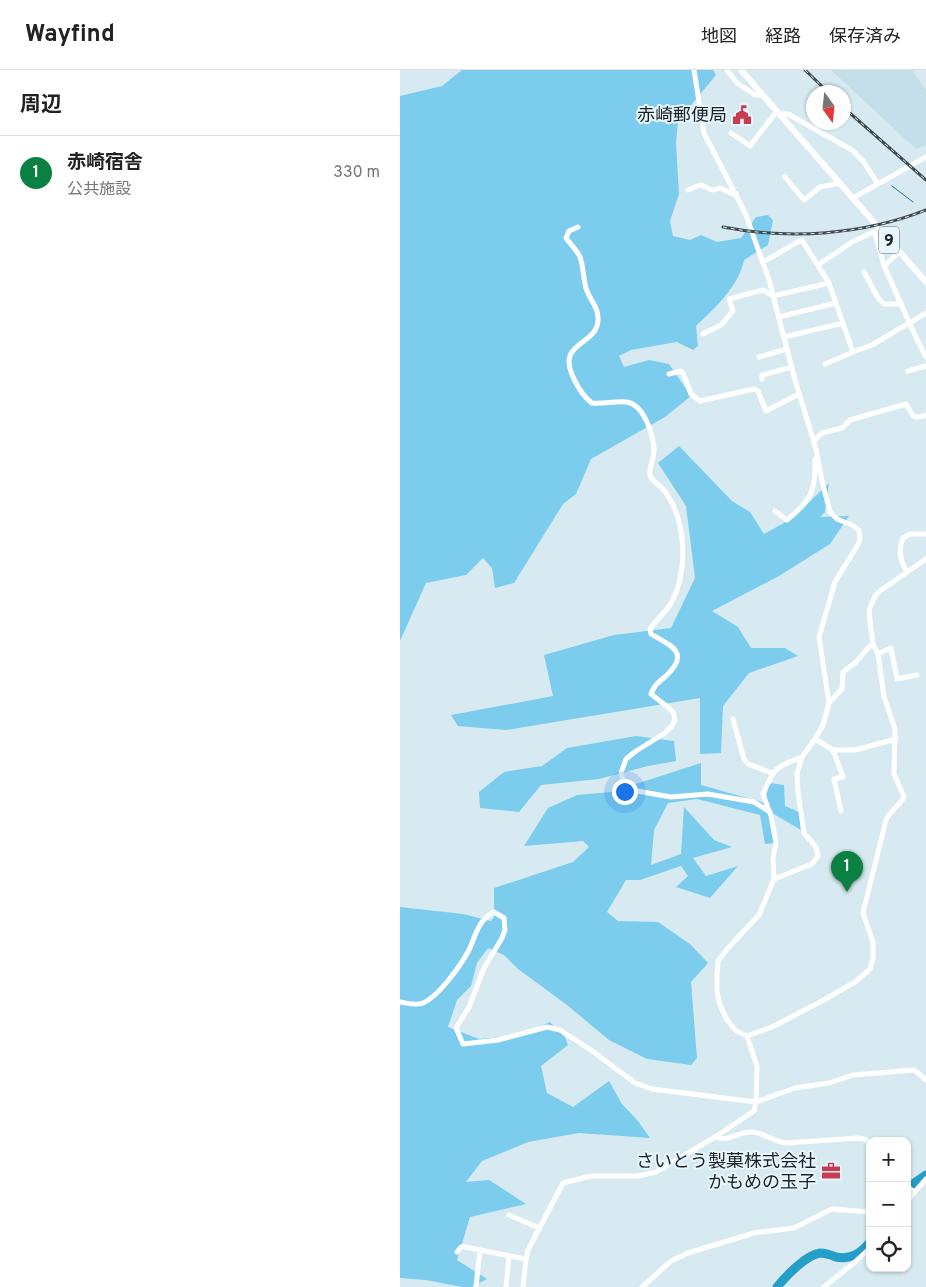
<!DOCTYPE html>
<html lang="ja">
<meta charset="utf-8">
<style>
body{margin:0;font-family:Overpass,"Noto Sans JP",sans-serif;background:#f6f6f6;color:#222}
.controls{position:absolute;right:15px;bottom:15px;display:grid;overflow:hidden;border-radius:10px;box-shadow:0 1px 4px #0004}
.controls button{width:45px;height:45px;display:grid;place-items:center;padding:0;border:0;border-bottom:1px solid #e0e0e0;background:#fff;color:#222;font:25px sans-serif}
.compass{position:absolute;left:406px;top:15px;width:45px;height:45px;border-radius:50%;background:#fff;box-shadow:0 1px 4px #0004;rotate:165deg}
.you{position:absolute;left:224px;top:721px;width:18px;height:18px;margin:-12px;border:4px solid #fff;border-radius:50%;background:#1a73e8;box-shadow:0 0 0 8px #1a73e833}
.badge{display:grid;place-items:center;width:32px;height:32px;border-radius:50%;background:#0b8043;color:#fff;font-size:16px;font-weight:700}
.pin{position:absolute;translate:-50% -41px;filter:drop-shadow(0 1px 2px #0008)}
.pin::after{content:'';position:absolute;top:26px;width:18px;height:15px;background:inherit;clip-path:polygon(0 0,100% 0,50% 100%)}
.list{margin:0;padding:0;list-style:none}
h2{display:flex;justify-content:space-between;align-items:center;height:65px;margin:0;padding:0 20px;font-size:21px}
h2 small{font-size:16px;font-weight:400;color:#767676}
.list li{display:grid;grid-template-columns:32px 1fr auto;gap:15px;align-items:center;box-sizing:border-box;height:75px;padding:0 20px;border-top:1px solid #e0e0e0}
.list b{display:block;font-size:19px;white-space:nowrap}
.list p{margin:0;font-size:16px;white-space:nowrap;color:#767676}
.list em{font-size:16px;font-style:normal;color:#767676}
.icon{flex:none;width:28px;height:28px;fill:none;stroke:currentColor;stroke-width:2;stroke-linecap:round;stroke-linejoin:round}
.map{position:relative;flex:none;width:526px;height:1217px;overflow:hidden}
header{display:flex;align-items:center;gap:30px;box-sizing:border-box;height:70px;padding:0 25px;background:#fff;border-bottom:1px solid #e0e0e0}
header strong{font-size:24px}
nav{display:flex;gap:28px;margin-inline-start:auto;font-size:18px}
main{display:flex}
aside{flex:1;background:#fff}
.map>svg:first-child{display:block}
</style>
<header>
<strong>Wayfind</strong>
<nav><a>地図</a><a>経路</a><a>保存済み</a></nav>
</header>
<main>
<aside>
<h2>周辺<small></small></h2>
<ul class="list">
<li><span class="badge">1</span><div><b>赤崎宿舎</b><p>公共施設</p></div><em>330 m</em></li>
</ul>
</aside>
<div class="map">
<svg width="526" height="1217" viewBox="0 0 526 1217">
<rect width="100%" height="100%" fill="#d7eaf2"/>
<path fill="#c4deea" d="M431,0h81l14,20v55l-10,4z"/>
<path fill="#7ccced" d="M62,0h251l3,5 -38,46 -2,22 3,51 -9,27 3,15 17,4 11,-5 16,7 24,-4 15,-21 12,-2 5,5 -5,25 -24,15c-5,26 -29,48 -48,66l2,20 -5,4 -16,-8 -46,8 -12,6 5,11 25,-7 20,4 22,32 -26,21 -74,42 -15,35 -13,10 -49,79 -19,5 -3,-20 -9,-10 -17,17 -40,8 -26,58v-545l42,-10z
M279,376l53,55 18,11 14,22 29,-16 36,-35 -4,29 -5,5 29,-1 -19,28 -51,32 -67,35 26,16 13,21h34l13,8 -49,17 -26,33 -2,47 -21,1v-56l-194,32 -48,-4 -7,-11 102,-19 -9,-41 70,-20 57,-7 24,-50 -9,-72 -28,-43z
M236,666l38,5 2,20 -28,5 -49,13 -58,6 -22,27 -39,-4 -1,-16 25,-20 38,-6 25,-18z
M301,693v22l64,18 4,-20 15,2 1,21 14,6 2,18 -29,-17 4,30 -11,1 -5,-29 -63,-16 -29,4 -14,27 -3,35 30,-11 3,-47 30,33 18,7 -39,11 13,18 32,-10 -28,32 -34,-11 12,-11 -7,-10 -41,14h-14l-19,32 11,9 40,1 32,22 18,19 -17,19 6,76 -6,7 -44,-6 -38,-19 -42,-35 -49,-36 -14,-14 -16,-7 -11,15 -6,23 -14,14 -9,27 31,12 38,-3 33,-14 15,15 3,8 -27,21 6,27 26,14 36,-26 13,23 16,17 12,17 -71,-5 -51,9 -46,19 -16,21 23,-2 37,24 -56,13 -13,43 30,19 -15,8h-10l-36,-7 -26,-2v-371l63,7 28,7 3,-4v-29l79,-26 16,-15 -6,-6 -59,5 24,-38 29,-13 34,-3z"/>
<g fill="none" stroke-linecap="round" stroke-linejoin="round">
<path stroke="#227997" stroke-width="1" d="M492,116l21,16"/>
<path stroke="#259fc8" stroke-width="9" d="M507,1120l6,-6 13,-9
M377,1217c9,-11 29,-32 43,-34 6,0 11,2 16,4 15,3 25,-4 34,-15"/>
<path stroke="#fff" stroke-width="5" d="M294,0l10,63 42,82 23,65 26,100 21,69 6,32 8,31 7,7 15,6 7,5 1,10 -3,6 -22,36 -16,55 10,66 -6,22 -8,14 -13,18 -5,17 1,18 6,41 12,14 2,9 -6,8 -38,15
M327,0l10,13 18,12h8
M379,44h9l64,36 11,11 15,23
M331,63l19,13 27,-35
M385,107l19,23 16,-13 20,-4
M288,120l12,-5c11,2 7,8 20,3l13,6 3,-1
M453,128l73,-41
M178,157l-9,4 -3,7c5,7 11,12 14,19 4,11 3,24 7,34 4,10 12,18 11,29 0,16 -18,21 -26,32 -10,13 9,43 20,51 11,1 23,-2 35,-1 17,3 26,32 27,47 0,10 -5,18 -4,27 4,7 12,10 16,17 21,29 22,81 4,112 -6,9 -14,15 -20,24l1,5c20,12 40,18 15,42 -6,5 -12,9 -15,18l18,14 4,4 2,8 -4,7 -6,6 -29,18 -10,8 -5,14 3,10 6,5 7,3 34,6 37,-3 46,8 16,10
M499,182l-15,14c14,30 26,61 42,91
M362,192c15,-6 26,-16 40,-22l27,43 24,69 19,-7 54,-32
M418,195l34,-23 21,-10 2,1 9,33
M464,202l14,26 6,6h18
M379,247l57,-14
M303,264l18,-9 12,-14 -4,-12 34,-9 10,6 56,-13
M384,267l59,-14
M359,287l28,-8
M425,294l28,-12
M508,301l18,-5
M269,304l12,-3 2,2 8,21 9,7 54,-12 4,2 8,20 33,-17
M362,309v-4l30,-8
M414,371l8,-8 20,-5 8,-8 56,-16c8,12 5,16 20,11
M375,441l12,9c25,-20 29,-30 28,-61
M507,502c-7,-11 -9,-22 -4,-34l7,-4h16
M478,584l13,-6 6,31 20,-4
M429,633l13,-14 1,-17 13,-10 10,-12 7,-6
M333,649l11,40 4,5 24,9
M415,669l18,11h22l41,-11
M433,680l10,27 -9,2 7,32
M0,932c7,1 16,4 23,1 16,-7 38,-38 46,-53 7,-15 9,-30 25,-38l10,6 1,12 -3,8 -18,30 -15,39 -13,21 7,16 35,-4 49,-13 13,3 31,20 44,33 17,6 104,13 39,-14 34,-5 24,-8 61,-5 4,3 8,7
M347,966l25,-9 50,-26 33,-19 15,-13 3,-10v-17l-10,-29 23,-93c4,-9 13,-14 18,-23l-10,-23 1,-45 -11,-32 -6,-43 -5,-10 -2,-14 -2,-20 6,-14 5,-5 46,-32
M315,1067c13,5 23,-5 36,-5 12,0 23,10 35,11l72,-5 6,1 6,3
M507,1116l7,6
M507,1131l19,-22
M109,1145l30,13
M57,1182l4,-5h4l61,12
M76,1217l4,-37
M106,1217l3,-31
M123,1217l3,-28 2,-9 35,-67 28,-7h47l18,-4 59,-35 39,-26 2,-9 1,-36 -10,-30 -11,-5 -9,-11 -7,-15 -3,-14v-15l1,-15 10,-13 31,-33 15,-36 -1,-21 3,-15 -5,-27 -8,-22c12,-27 11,-26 39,-37
M242,1217l29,-26 17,-8 66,-20 40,-5 38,-19 38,3
M424,1217l31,-25 15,-14"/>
<path stroke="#fff" stroke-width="6" d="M341,0l185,212"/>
<g stroke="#40494d" stroke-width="3">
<path id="rail" d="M405,0l23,22
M443,37l83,73
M323,157c67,13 140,8 203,-17"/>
</g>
<use href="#rail" stroke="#e7f6fd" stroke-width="1" stroke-dasharray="4" stroke-linecap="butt"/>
</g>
<defs>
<g id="civic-bare" transform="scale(1.5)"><path d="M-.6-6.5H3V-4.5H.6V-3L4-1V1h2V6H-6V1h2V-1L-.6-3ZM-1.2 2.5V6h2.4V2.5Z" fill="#ca3a50" stroke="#e7f6fd" stroke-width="2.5" paint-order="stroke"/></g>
<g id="office-bare" transform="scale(1.5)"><path d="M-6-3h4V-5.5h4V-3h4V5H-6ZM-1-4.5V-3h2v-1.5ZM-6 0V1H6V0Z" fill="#ca3a50" stroke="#e7f6fd" stroke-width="2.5" paint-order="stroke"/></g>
</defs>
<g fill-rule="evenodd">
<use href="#civic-bare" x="342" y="45"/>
<use href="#office-bare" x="431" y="1101"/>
</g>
<g text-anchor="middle" stroke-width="4" stroke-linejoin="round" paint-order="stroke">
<rect fill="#e7f6fd" stroke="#586165" stroke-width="1" x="479" y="156.5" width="20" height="27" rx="4"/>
<g font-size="16" font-weight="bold" fill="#1a2124">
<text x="489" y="176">9</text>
</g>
<g font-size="18" fill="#1a2124" stroke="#e7f6fd" text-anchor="end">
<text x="327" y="51">赤崎郵便局</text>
<text x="416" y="1097">さいとう製菓株式会社<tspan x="416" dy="21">かもめの玉子</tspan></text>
</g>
</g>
</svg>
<div class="controls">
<button>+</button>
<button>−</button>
<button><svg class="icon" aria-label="locate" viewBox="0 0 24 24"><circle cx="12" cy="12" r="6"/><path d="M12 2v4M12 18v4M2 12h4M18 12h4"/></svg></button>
</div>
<svg class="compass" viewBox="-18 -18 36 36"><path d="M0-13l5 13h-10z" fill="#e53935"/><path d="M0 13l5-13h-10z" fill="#767676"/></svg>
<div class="you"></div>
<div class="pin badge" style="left:447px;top:822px">1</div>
</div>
</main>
